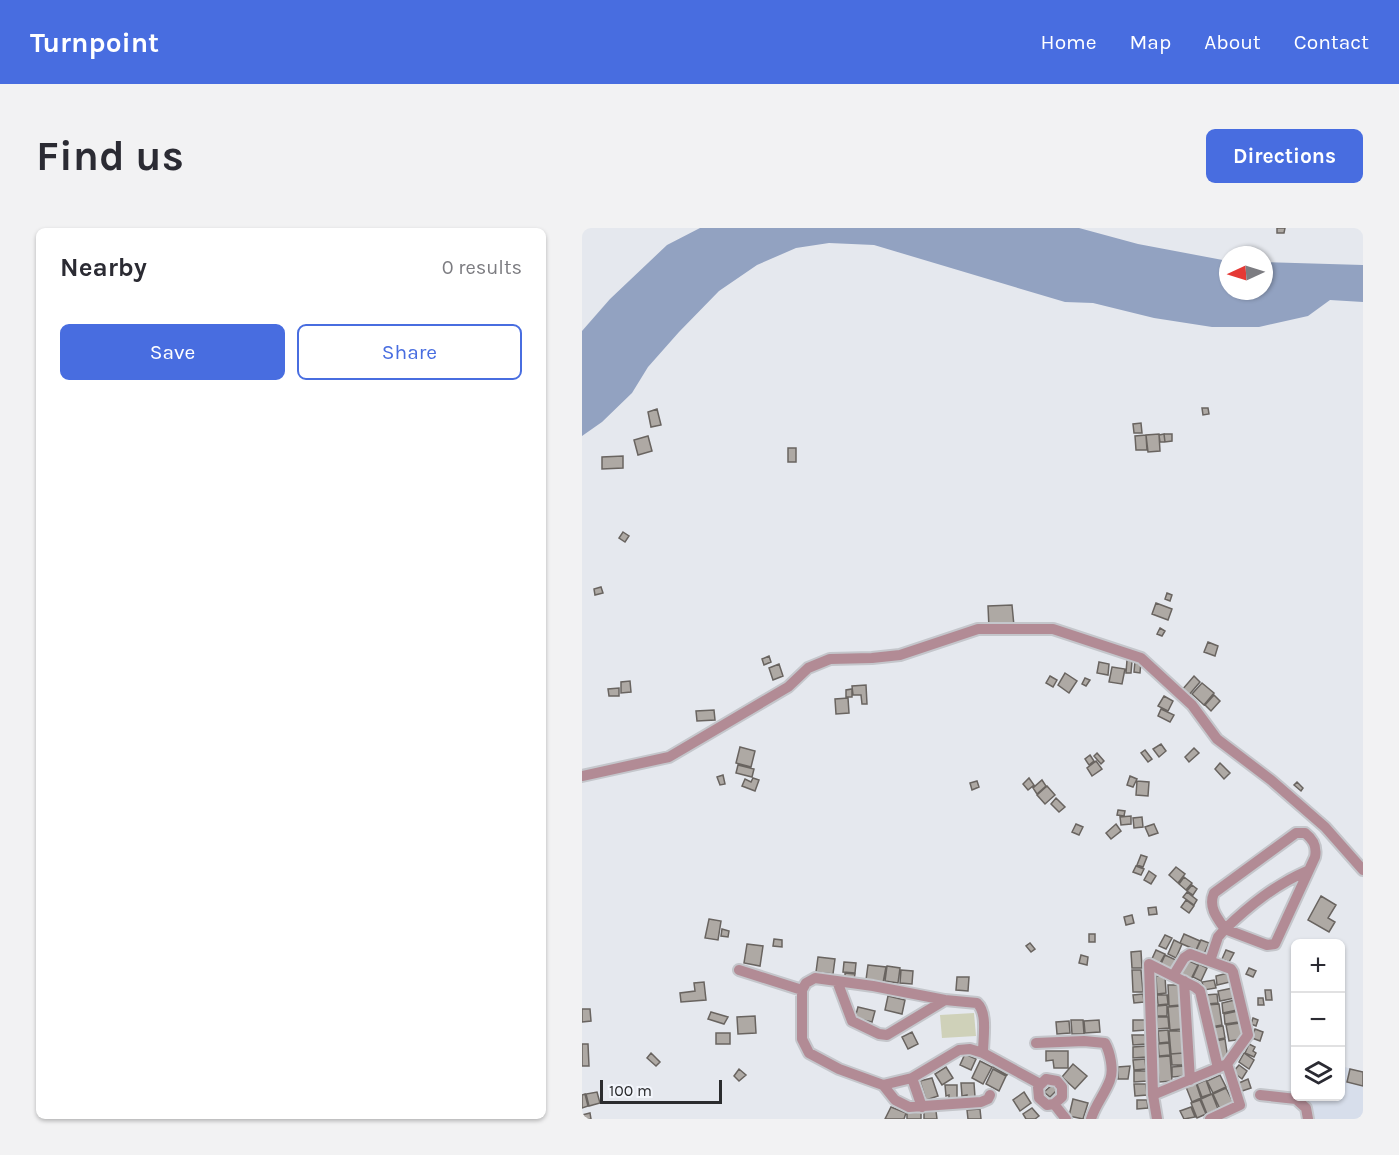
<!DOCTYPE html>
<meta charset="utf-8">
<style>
body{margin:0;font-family:Karla,sans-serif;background:#f2f2f3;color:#2b2b33}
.controls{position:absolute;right:18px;bottom:18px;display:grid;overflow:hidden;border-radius:9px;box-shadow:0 2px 4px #0004}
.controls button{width:54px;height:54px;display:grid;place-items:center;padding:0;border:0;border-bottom:2px solid #e1e1e2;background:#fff;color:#2b2b33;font:30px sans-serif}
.compass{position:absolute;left:637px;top:18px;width:54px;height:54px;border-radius:50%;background:#fff;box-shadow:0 2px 4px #0004;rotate:266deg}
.scale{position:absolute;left:18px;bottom:15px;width:122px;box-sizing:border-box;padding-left:6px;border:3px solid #2b2c2e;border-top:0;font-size:16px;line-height:21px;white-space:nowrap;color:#2b2c2e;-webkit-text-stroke:4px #f3f6fc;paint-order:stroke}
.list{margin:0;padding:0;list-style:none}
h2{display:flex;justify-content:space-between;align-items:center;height:78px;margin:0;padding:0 24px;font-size:26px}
h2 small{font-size:20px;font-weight:400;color:#7c7c81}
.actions{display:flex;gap:12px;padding:18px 24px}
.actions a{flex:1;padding:14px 0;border:2px solid #486de0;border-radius:9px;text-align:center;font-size:21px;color:#486de0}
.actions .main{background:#486de0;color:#fff}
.icon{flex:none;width:33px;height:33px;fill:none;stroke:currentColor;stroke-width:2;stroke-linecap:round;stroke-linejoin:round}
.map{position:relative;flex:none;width:781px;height:891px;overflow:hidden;border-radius:9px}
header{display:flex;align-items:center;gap:36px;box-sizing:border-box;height:84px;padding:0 30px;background:#486de0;color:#fff}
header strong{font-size:28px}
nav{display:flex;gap:33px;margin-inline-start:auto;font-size:21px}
.intro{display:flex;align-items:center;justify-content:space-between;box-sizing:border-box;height:144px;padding:0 36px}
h1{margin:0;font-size:42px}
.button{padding:15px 27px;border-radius:9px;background:#486de0;color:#fff;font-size:21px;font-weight:700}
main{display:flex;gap:36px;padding:0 36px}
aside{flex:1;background:#fff;border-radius:9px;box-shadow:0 2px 4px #0004}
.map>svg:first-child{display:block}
</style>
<header>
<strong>Turnpoint</strong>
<nav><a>Home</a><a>Map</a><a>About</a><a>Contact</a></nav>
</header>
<div class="intro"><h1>Find us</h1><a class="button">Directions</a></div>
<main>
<aside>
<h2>Nearby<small>0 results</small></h2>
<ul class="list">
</ul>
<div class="actions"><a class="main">Save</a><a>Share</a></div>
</aside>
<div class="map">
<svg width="781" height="891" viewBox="0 0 781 891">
<rect width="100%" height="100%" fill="#e5e8ee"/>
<path fill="#d7deeb" d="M759,838l22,6v47h-59l-4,-10 4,-12 36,-1z"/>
<path fill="#cfd1b9" d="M392,785l2,23 -34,2 -2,-23z"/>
<path fill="#92a2c1" d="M118,0h379l59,16 90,17v30h36v-29l99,3v37l-33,-2 -22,16 -49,11h-47l-58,-9 -61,-15 -28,-1 -191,-57 -45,-2 -33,5 -39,17 -38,26 -40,41 -31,35 -16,26 -30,29 -20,14v-105l28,-32 57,-54z"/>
<path fill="#aea9a4" stroke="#696460" stroke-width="1.5" d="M695,0h8l-1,5h-7z
M620,180h6l1,6 -6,1z
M75,181l4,16 -10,2 -3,-15z
M559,195l1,10h-8l-1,-9z
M577,206l1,17 -12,1 -2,-17z
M582,206l1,8h-5l-1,-7z
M582,206h8v7l-7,1z
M564,207l1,15h-11l-1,-14z
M66,208l4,15 -14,4 -4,-15z
M206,220h8v14h-8z
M41,228v12l-21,1v-12z
M41,304l6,4 -4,6 -6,-4z
M19,359l2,6 -8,2 -1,-6z
M585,365l5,2 -2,6 -5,-2z
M574,375l16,6 -4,11 -16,-6z
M430,377l2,21 -25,2 -1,-22z
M578,400l5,3 -3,5 -5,-2z
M626,414l10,4 -3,10 -11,-4z
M187,428l2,6 -7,3 -2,-6z
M545,432l5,1 -1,12h-5z
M553,433h6l-1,12 -6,-1z
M517,434l10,2 -1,11 -11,-2z
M197,436l4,12 -10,4 -4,-12z
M530,439l13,2 -3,15 -13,-2z
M483,445l12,8 -8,12 -11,-8z
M468,448l7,4 -4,7 -7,-4z
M612,448l6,6 -12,14 -6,-6z
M503,450l5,2 -4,6 -4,-2z
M48,453l1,11 -10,1v-11z
M620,455l12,10 -10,12 -12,-11z
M284,457l1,19h-5l-1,-9h-8l-1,-9z
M37,460v8h-10l-1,-7z
M270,461v8h-6v-7z
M632,467l6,6 -9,10 -6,-6z
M582,468l9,5 -5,10 -10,-5z
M266,470l1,15 -13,1 -1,-15z
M579,481l13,6 -4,7 -12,-6z
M132,482l1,10 -18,1 -1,-10z
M579,516l5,7 -7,6 -6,-8z
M158,519l15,4 -4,16 -15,-4z
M612,520l5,5 -10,9 -4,-5z
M563,522l7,9 -4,3 -7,-9z
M515,525l7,8 -3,3 -7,-8z
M508,527l4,6 -5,4 -4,-6z
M514,533l6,8 -10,7 -5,-8z
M638,535l10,10 -6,6 -9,-10z
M156,537l16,4 -2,8 -16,-4z
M141,547l2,9 -5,1 -3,-8z
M548,548l7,3 -4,8 -6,-2z
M171,550l6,2 -4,11 -13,-5 3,-7 6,3z
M447,550l5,7 -6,5 -5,-6z
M460,552l4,6 -9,8 -4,-6z
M395,553l2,6 -7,3 -2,-7z
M555,553l12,1 -1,14 -12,-1z
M715,554l6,6 -2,3 -7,-6z
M465,558l8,9 -10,9 -8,-9z
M474,570l9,9 -6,5 -8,-8z
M536,582l7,1 -1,5 -7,-1z
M549,588v8l-10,1 -1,-8z
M560,589l1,10 -9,1 -1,-10z
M494,596l7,3 -4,8 -7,-3z
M534,596l5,7 -10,8 -5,-6z
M572,596l4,9 -9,3 -4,-9z
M559,627l6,2 -4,10 -6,-2z
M554,638l8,3 -3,6 -8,-3z
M594,639l9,7 -7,9 -9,-8z
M567,643l7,5 -5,8 -7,-4z
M602,649l8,6 -6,7 -7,-6z
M610,657l5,4 -4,6 -6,-4z
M605,664l10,8 -3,5 -11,-8z
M739,668l15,9 -8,13 7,4 -6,10 -21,-12z
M604,672l8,6 -5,7 -8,-6z
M574,679l1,7 -8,1 -1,-7z
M550,687l2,8 -8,2 -2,-8z
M127,691l12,2 -3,19 -13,-2z
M140,701l7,2 -1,6 -7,-1z
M507,706h6v8h-6z
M602,706l16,7 -4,9 -16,-7z
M583,707l7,3 -6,11 -7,-3z
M192,711l8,1v7l-9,-1z
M592,712l8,4 -6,14 -8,-4z
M619,712l8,3 -5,11 -8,-3z
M448,715l5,6 -4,3 -5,-6z
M165,716l16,2 -3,20 -16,-3z
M574,722l9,4 -6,11 -8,-4z
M644,722l8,3 -5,9 -7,-3z
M559,723l1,17h-10l-1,-16z
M499,727l7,2 -1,8 -8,-2z
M583,727l11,5 -4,9 -11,-5z
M236,729l17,2 -2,15 -17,-2z
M605,732l11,5 -7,14 -11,-5z
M262,734l12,1 -1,10 -12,-1z
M617,736l8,4 -6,13 -8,-4z
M286,737l18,2 -3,16 -17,-3z
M305,738l13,2 -2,15 -13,-2z
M667,740l7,3 -3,6 -7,-3z
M319,742l12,1 -1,13 -12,-1z
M550,742h9l2,22h-10z
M263,745l10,1 -1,5 -9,-1z
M646,745l2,9 -13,3 -1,-9z
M574,748h9l1,17 -9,1z
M375,749h12l-1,14 -12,-1z
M632,752l2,8 -12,2 -2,-8z
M122,754l2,18 -25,2 -1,-9 15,-2 -1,-8z
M586,757h12l1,20 -12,1z
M651,760l2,10 -15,3 -2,-10z
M683,762h6l1,10h-6z
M561,766l1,8 -10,1 -1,-8z
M635,766l1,9 -11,1 -1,-9z
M575,767h10l1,9 -10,1z
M306,768l17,4 -3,14 -17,-4z
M676,770h5l1,7h-6z
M653,772l2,10 -14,3 -1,-10z
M637,776l3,21 -11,2 -4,-22z
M585,777v11h-10v-10z
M599,778l1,23 -12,1 -2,-23z
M276,779l17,4 -3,11 -17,-4z
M0,781h8l1,12 -9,1z
M656,783l1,11 -14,2 -1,-10z
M129,784l17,5 -4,7 -16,-5z
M173,788l1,17 -18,1 -1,-17z
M575,789h11l1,11 -12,1z
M671,790l5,2 -2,6 -5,-2z
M489,792h12l1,14h-12z
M517,792l1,12 -15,1 -1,-12z
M551,792h13v10l-13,1z
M487,793l1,12 -13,1 -1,-12z
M658,795l3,16 -14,2 -3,-16z
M641,798l2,12 -11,2 -2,-12z
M673,801l8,3 -3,9 -8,-3z
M586,802l1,12 -10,1 -1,-12z
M587,803h13l1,22 -12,1z
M330,804l6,12 -10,5 -6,-12z
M134,805h14v11h-14z
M550,807h13l1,9 -13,1z
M643,811l3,20 -9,1 -3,-19z
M587,815l1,12 -11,1 -1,-12z
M0,816h6l1,22h-7z
M667,816l6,3 -2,4 3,2 -2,4 -9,-4z
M565,818v11l-14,1v-11z
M464,823h22v17h-14l-1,-8 -7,1z
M69,825l9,9 -4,4 -9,-8z
M601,825l1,12h-12l-1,-11z
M662,825l10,7 -5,9 -10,-7z
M383,826l11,5 -5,11 -11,-5z
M588,828l2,25 -13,1 -2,-25z
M563,831l1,10 -12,1 -1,-10z
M398,833l12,6 -9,17 -11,-6z
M414,835l14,8 -3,4 -14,-8z
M491,836l14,12 -12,13 -13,-12z
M657,837l8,6 -5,8 -9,-7z
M548,838l-2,13h-10v-12z
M602,838l1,10 -13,1v-10z
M364,839l7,11 -11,7 -7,-11z
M157,841l7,6 -7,6 -5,-5z
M411,841l13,7 -7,15 -13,-7z
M768,841l13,3v14l-16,-4z
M552,843h13v10l-13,1z
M638,847l6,12 -13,6 -6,-12z
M350,850l6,18 -12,4 -6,-19z
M666,851l3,9 -9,3 -3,-8z
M624,852l5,14 -9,3 -5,-13z
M379,855h13l1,14 -8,1v-3l-5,1z
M614,855l5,15 -9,4 -6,-15z
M552,856h12l1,11 -12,1z
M363,857h12v13l-8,1v-4l-3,1z
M470,857l5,5 -7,7 -6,-5z
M644,860l7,14 -13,7 -7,-15z
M15,864l3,11 -11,3 -3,-12z
M442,864l7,11 -11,8 -7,-11z
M3,866l3,12 -6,2v-13z
M630,866l6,15 -11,5 -6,-15z
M491,871l15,4 -5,16 -14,-3z
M555,872h10l1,8 -11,1z
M618,872l6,14 -9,4 -6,-15z
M309,879l15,6 -2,6h-19z
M609,879l4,10 -11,2 -4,-8z
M450,880l7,8 -4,3h-9l-3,-5z
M398,881l1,10h-13l-1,-9z
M354,883l1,8h-13v-7z
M339,884v7h-14v-6z
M8,885l1,6h-9v-4z"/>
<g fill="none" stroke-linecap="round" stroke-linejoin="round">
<g stroke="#c4c6cb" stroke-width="14">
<path id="minor" d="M0,548l87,-19 119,-70 20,-19 22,-9 42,-1 28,-3 78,-26h75l88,29 51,47 25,34 54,41 54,47 38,43
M628,733l8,-24 7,-8 42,16 8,-1 40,-87c2,-10 -1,-17 -10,-24h-9l-82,60c-6,14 3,25 11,36 25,-24 50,-44 82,-58
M157,742l63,20
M255,753l15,40 27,13 8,1 58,-35
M602,753l6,99
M454,815l48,-2 21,2c5,9 9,27 5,37 -5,14 -15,25 -19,39
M401,825c0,-15 5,-40 -6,-50l-32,-3 -72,-14 -58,-8 -9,5 -4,7v49l7,14 30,16 44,16 12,15 14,7 72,-5 7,-3 2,-4
M330,850l10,29
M301,857l29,-7 47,-28 11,-1 13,4 57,31
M571,867l74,-31 21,-29 -15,-63 -2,-3 -41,-15 -6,4 -11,18
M678,867l36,4 10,9 2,11
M472,876l8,-7v-10l-5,-6 -11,-2 -8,8 1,11 8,7 7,-1 12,15
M575,891l-4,-24 -4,-131 46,23 5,4 18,77
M628,891l30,-14 -13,-41"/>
</g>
<use href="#minor" stroke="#b28b95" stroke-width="10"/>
</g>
</svg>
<div class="controls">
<button>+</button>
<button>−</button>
<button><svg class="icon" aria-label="layers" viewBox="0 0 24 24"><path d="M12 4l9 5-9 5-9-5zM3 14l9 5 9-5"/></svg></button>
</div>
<svg class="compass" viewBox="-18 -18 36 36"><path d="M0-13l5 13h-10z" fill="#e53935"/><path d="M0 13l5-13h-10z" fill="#7c7c81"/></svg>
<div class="scale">100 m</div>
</div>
</main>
